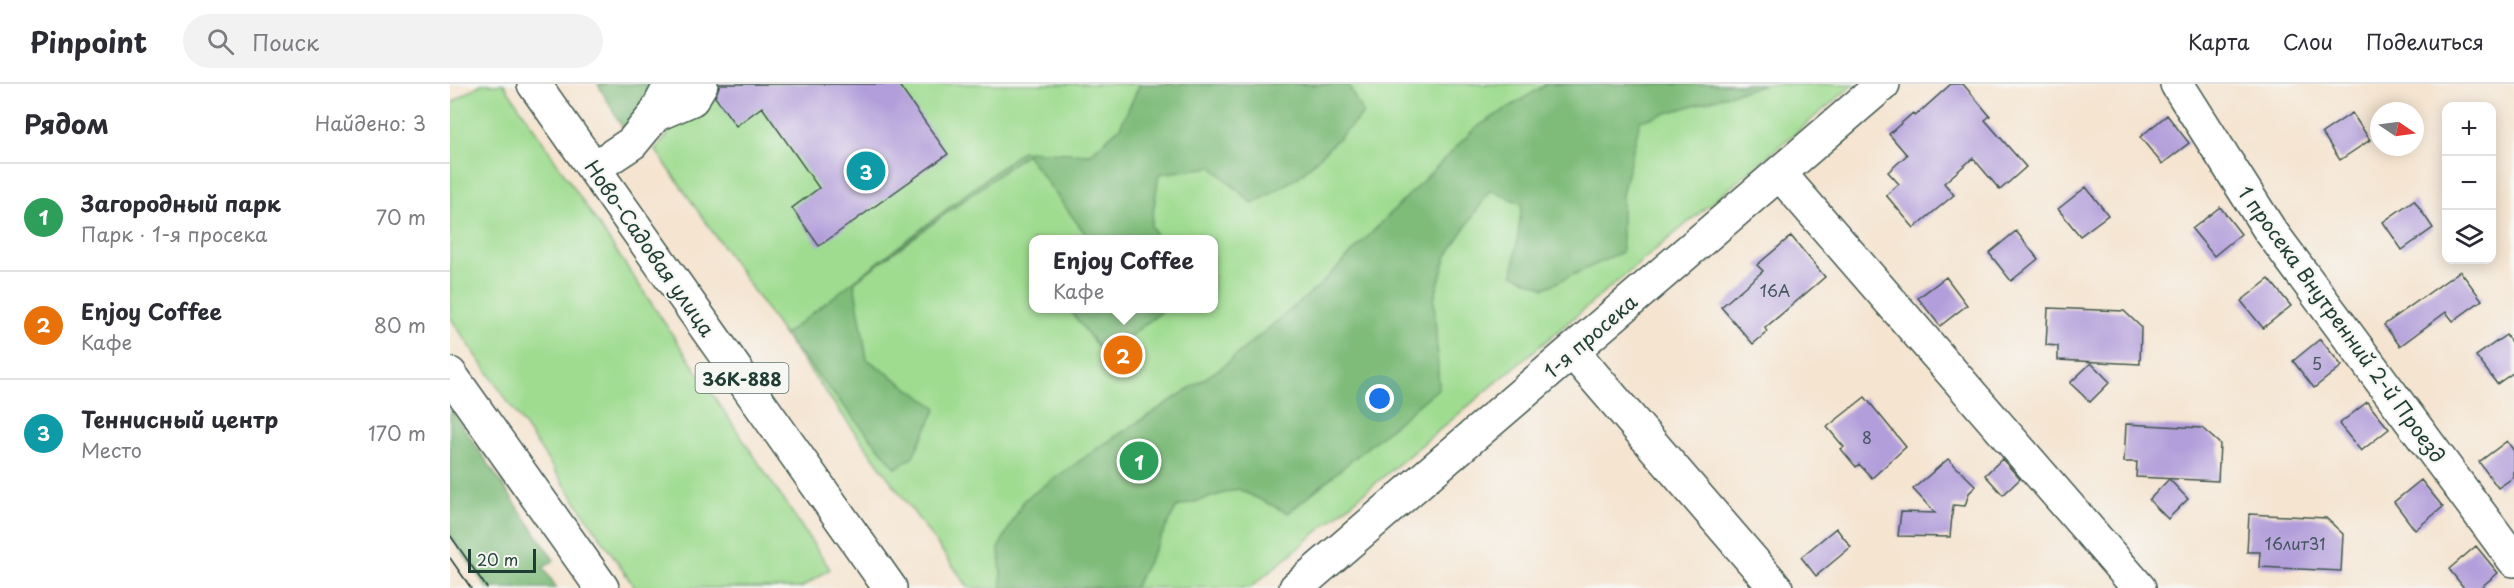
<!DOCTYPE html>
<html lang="ru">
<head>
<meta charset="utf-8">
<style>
  body { margin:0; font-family:"Playpen Sans",sans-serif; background:#f2f2f3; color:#2b2b33 }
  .controls { position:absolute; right:18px; top:18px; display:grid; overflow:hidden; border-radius:12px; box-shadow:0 3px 15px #0003 }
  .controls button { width:54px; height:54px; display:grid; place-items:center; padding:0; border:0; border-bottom:2px solid #e1e1e2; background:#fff; color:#2b2b33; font:30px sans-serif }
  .compass { position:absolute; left:1920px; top:18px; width:54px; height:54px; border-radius:50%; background:#fff; box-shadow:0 3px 15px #0003; rotate:103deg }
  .scale { position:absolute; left:18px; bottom:15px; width:68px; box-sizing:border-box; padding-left:6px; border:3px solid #1f3d34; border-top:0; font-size:16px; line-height:21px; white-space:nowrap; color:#1f3d34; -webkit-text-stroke:4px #f6f6f2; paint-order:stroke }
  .you { position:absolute; left:930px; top:315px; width:21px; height:21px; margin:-15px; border:4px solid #fff; border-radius:50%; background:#1a73e8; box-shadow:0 0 0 9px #1a73e833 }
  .badge { display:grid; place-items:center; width:39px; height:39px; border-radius:50%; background:#b5179e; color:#fff; font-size:20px; font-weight:700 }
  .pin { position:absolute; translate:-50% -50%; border:3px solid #fff; box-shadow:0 2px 6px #0006 }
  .popup { position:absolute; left:579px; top:151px; width:189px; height:78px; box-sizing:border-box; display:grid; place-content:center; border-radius:12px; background:#fff; filter:drop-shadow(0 2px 4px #0005); font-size:20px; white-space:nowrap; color:#7c7c81 }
  .popup b { font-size:22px; color:#2b2b33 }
  .popup::after { content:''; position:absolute; left:50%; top:100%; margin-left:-12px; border:12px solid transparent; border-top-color:#fff }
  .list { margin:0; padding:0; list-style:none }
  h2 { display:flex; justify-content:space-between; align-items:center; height:78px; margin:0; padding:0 24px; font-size:26px }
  h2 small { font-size:20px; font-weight:400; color:#7c7c81 }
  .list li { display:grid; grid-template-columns:39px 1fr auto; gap:18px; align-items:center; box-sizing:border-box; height:108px; padding:0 24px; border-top:2px solid #e1e1e2 }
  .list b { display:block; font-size:22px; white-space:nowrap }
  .list p { margin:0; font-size:20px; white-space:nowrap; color:#7c7c81 }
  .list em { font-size:20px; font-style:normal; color:#7c7c81 }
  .icon { flex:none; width:33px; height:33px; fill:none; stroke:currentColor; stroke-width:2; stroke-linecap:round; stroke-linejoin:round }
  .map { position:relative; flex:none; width:2064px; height:504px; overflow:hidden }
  header { display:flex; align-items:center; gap:36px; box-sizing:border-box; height:84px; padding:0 30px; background:#fff; border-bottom:2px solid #e1e1e2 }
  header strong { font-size:28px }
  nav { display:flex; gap:33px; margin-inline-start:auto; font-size:21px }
  .search { width:420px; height:54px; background:#f2f2f3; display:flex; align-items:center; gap:15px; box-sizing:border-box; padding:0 21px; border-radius:33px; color:#7c7c81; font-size:22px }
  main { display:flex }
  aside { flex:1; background:#fff }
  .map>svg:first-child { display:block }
</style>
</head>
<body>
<header>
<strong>Pinpoint</strong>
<div class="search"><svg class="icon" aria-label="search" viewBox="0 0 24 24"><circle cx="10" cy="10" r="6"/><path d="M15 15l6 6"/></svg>Поиск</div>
<nav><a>Карта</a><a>Слои</a><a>Поделиться</a></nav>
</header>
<main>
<aside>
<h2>Рядом<small>Найдено: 3</small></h2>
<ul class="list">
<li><span class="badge" style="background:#2e9e5b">1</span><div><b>Загородный парк</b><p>Парк · 1-я просека</p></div><em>70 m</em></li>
<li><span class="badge" style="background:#e8710a">2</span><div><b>Enjoy Coffee</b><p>Кафе</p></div><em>80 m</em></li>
<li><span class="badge" style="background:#0f9aa8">3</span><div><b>Теннисный центр</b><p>Место</p></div><em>170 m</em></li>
</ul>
</aside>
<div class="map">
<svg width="2064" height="504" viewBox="0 0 2064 504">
  <rect width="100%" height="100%" fill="#f6f6f2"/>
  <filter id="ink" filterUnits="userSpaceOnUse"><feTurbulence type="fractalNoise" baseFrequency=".0167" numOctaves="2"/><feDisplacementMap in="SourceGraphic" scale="12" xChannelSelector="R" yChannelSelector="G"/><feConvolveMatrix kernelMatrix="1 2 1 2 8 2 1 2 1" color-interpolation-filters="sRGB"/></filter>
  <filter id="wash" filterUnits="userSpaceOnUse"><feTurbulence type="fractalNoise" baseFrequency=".008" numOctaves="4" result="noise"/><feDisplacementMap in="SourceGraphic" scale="24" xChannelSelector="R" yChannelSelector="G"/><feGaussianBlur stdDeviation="1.35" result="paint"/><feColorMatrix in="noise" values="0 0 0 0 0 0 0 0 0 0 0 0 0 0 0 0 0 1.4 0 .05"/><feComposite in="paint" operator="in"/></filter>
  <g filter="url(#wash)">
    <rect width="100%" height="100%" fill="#f5e4d0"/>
    <path fill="#9fdc90" stroke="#5f8c62" stroke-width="1.5" fill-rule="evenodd" d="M31,0h23l326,485 -29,19h-166l-185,-271v-213z
      M240,0h1164l-604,504h-281l-185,-253 -129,-186 12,-13zM583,156h180v68h-180z"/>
    <path fill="#7fbc7a" stroke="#4f7c57" stroke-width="1.5" d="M148,0h55l-2,11 -28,34z
      M690,0h208l15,30 -63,62 -47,28 -41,-37 -53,7 -8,52 7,13h-69l-63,-85 -172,128 13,77 70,49 -25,50 -16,10 -112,-133 238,-184 68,3 30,-27z
      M1097,0h218l-125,37 -18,74v57l-77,36 -32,-14 9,-70 -32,-14 -44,67 -12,42 5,89 -151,125 -50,-24 -61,18 -43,81h-132l-3,-41 25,-47 74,-52 123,-80 99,-83 155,-157z
      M619,225h96l-34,26 -31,15z
      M0,324l104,152 -11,8 14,20h-70l-37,-53z"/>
    <g id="blocks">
      <path fill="#b29eda" d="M270,0h178l50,70 -129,92 -27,-38 27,-20 -57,-81 -26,19 -21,-29z
        M1501,0h12l27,32 -5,4 41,47 -26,23 -27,-32 -29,25 10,12 -40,33 -28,-33 13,-11 -11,-12 19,-17 -18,-21 24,-21 2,3z
        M1902,29l18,27 -30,20 -18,-27z
        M1717,31l22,28 -27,21 -22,-27z
        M1636,103l22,28 -28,21 -22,-27z
        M1964,116l19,28 -31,22 -19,-28z
        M1770,123l21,27 -27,22 -22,-27z
        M1566,147l22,28 -27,22 -22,-28z
        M1341,152l34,41 -60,51 2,4 -14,12 -32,-37 42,-36 -6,-6z
        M2010,187l22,29 -29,21 -7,-9 -46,34 -16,-21z
        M1496,193l21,28 -27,21 -22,-28z
        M1819,195l22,27 -28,22 -22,-27z
        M1598,224l76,3 17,16 -1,37 -82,-4v-14l-12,-1z
        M2056,251l8,11v26l-17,12 -21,-28z
        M1870,255l22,27 -28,22 -21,-27z
        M1641,279l19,19 -20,20 -20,-19z
        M1415,313l41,50 -34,31 -13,-14 -3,3 -15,-18 3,-2 -17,-20z
        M1917,318l22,27 -28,22 -22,-27z
        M1676,340l76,4 18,16 -2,37 -82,-4 1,-15h-13z
        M2057,357l7,10v26l-16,11 -19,-26z
        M1498,375l28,27 -7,7 -4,13 -12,-1 -3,32 -52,-1 3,-24 34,1 -22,-24z
        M1552,375l18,20 -17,16 -18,-20z
        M1719,395l19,20 -20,20 -19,-19z
        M1971,396l22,27 -28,23 -21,-28z
        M1799,430l77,4 17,16 -2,37 -82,-4 1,-15h-13z
        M1386,444l15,19 -35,29 -15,-19z
        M2026,462l22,27 -18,15h-16l-15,-19z"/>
    </g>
  </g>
  <g filter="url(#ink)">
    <use href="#blocks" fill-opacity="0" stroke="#3f564b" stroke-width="1.5"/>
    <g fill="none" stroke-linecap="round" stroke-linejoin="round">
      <defs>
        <path id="minor" d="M1727,0l92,145 245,331
          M205,31l37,-16 9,-15
          M144,84l38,-25 23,-28 16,-31
          M1330,90l359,414
          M1122,267l204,237
          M846,504l587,-504"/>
        <path id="major" d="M84,0l356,504
          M0,290l152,214"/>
      </defs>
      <use href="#minor" stroke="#3f564b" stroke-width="36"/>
      <use href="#major" stroke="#3f564b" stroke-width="36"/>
      <use href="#minor" stroke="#fff" stroke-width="33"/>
      <use href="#major" stroke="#fff" stroke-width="33"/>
      <path stroke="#1f3d34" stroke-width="1.5" d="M0,451l37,53
        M0,474l21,30"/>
    </g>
  </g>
  <g text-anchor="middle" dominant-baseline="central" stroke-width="4.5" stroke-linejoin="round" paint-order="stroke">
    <g font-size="16" fill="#44555e">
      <text x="1325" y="206">16А</text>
      <text x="1867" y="279">5</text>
      <text x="1417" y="353">8</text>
      <text x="1845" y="459">16лит31</text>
    </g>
    <rect fill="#f6f6f2" stroke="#60746d" stroke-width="1.5" x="245.5" y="279" width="93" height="30" rx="4.5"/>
    <g font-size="18" font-weight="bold" fill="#1f3d34">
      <text x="292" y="294">36К-888</text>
    </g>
    <g font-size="20" fill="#1f3d34" stroke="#f6f6f2">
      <text transform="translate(200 164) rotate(55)">Ново-Садовая улица</text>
      <text transform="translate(1892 240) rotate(54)">1 просека Внутренний 2-й Проезд</text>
      <text transform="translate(1140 252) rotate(-41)">1-я просека</text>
    </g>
  </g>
</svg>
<div class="controls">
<button>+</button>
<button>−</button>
<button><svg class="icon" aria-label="layers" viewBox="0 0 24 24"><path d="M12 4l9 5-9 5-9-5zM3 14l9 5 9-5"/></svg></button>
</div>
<svg class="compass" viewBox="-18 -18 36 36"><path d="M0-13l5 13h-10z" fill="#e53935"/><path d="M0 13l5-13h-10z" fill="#7c7c81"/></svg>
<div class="scale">20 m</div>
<div class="you"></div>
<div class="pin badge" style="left:689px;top:377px;background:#2e9e5b">1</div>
<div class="pin badge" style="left:673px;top:271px;background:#e8710a">2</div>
<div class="popup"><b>Enjoy Coffee</b>Кафе</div>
<div class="pin badge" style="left:416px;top:87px;background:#0f9aa8">3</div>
</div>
</main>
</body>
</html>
